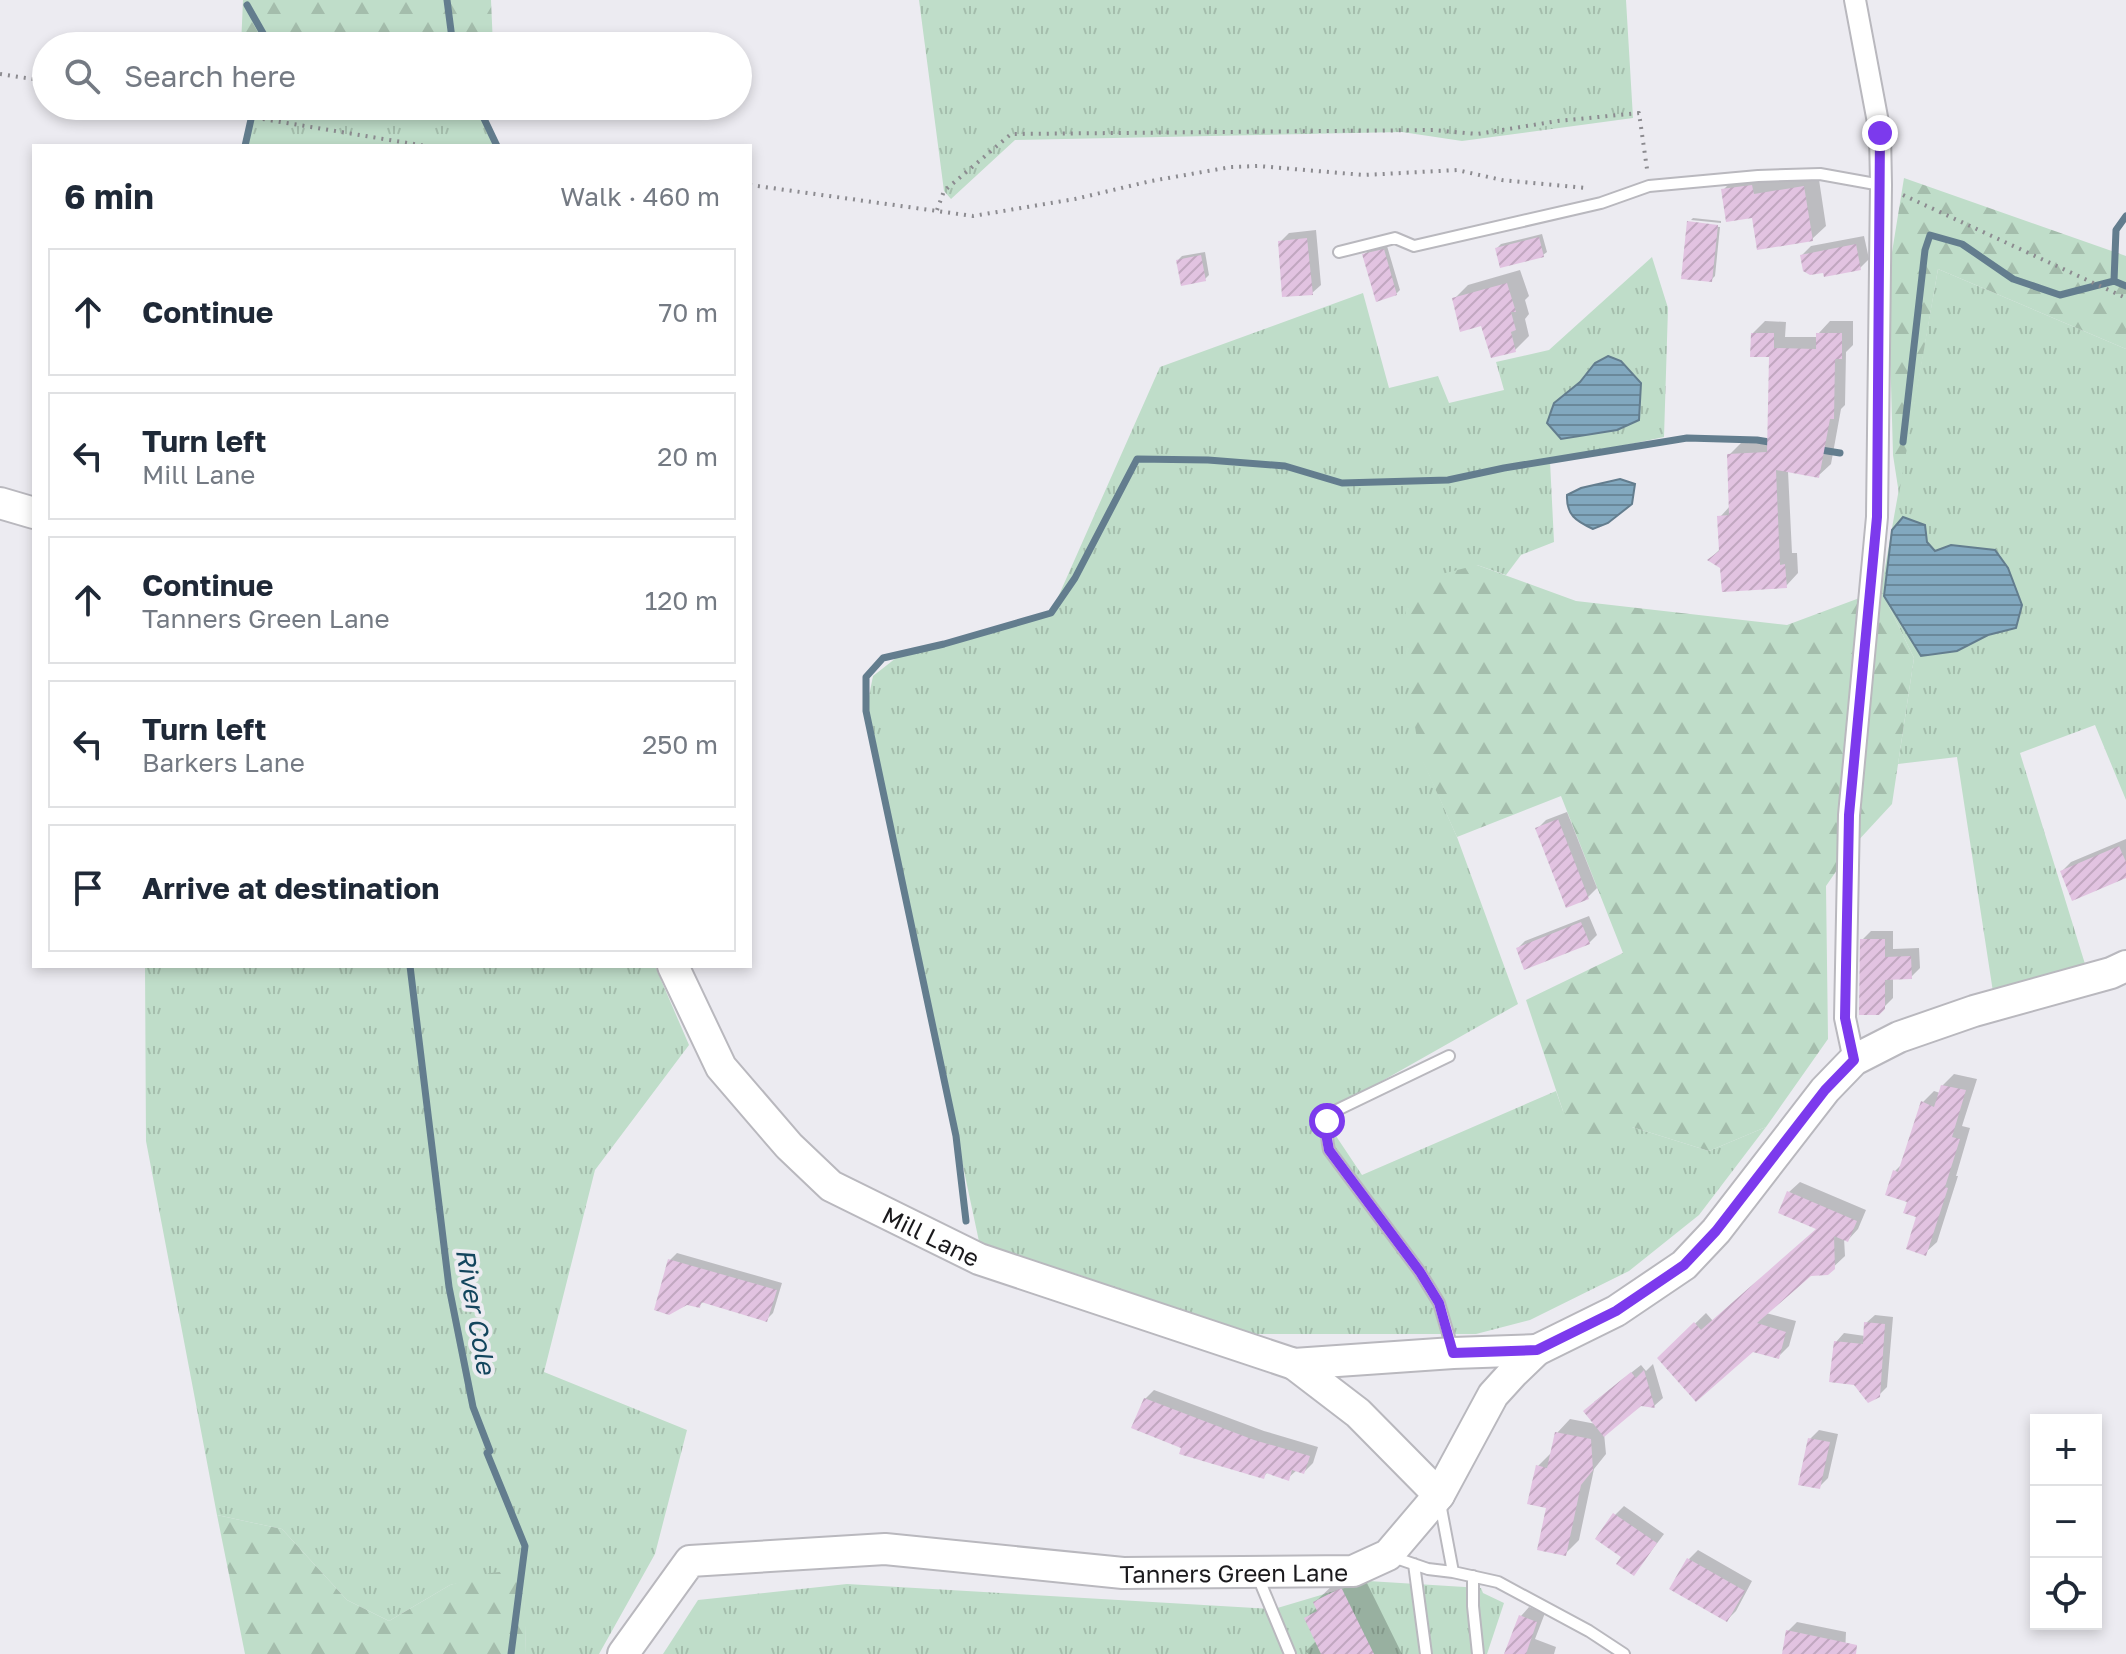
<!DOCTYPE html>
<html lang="en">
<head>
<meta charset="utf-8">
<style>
  body { margin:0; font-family:"Golos Text",sans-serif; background:#f6f6f7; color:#1f2937 }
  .controls { position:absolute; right:24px; bottom:24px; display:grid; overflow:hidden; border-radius:0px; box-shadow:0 4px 12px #0003 }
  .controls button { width:72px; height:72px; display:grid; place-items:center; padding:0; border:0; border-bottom:2px solid #e0e1e3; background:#fff; color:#1f2937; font:40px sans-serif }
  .stop { position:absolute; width:24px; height:24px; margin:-18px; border:6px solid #7c3aed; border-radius:50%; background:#fff }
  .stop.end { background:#7c3aed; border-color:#fff; box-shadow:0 2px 8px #0008 }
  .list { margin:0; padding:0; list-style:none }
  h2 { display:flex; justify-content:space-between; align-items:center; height:104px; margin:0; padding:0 32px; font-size:34px }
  h2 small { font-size:26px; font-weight:400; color:#747a83 }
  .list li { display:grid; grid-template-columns:52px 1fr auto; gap:24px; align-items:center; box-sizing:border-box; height:128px; margin:0 16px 16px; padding:0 16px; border:2px solid #e0e1e3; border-radius:0px }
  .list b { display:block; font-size:30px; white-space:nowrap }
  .list p { margin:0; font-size:26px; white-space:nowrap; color:#747a83 }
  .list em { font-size:26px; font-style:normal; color:#747a83 }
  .icon { flex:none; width:44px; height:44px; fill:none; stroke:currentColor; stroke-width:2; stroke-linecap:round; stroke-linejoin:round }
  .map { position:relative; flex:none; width:2126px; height:1654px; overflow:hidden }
  .search { position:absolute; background:#fff; box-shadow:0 4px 12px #0003; left:32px; top:32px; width:720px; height:88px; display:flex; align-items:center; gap:20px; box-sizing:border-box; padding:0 28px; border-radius:44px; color:#747a83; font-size:30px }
  .panel { position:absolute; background:#fff; box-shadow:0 4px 12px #0003; left:32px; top:144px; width:720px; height:824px; border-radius:0px }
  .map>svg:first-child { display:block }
</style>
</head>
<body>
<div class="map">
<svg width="2126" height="1654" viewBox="0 0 2126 1654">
  <defs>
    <pattern id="grass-tufts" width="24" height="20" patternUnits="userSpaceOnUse" patternTransform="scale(2)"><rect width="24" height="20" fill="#bfddc9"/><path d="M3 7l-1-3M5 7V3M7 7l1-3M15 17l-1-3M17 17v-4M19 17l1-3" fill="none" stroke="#a4bdac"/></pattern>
    <pattern id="forest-firs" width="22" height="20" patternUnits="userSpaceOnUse" patternTransform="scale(2)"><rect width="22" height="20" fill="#bfddc9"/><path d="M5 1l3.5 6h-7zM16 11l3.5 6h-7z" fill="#a4bdac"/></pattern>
    <pattern id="water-rules" width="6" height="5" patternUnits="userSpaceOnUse" patternTransform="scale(2)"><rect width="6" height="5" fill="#82a8bf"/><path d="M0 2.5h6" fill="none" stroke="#6a889a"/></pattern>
    <pattern id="building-hatch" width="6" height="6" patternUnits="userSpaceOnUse" patternTransform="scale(2)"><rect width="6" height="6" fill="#e2c3e1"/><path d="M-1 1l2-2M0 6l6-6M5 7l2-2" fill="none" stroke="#c1a7c0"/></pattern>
  </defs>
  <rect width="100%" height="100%" fill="#ecebf1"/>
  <path fill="url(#grass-tufts)" d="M919,0h707l7,118 -171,23 -60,-9 -387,8 -64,59 -7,-8z
    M254,106h195l34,6 14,34h-252z
    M1652,257l16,51 -4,129 -114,24 4,81 -33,13 -15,20 -29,-10 -55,193 35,79 61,167 -196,111 40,60 194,-84 7,20 69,16 77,24 57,-24 -67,88 -70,56 -99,49 -54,14h-239l-157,-59 -100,-29 -114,-535 7,-35 23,-18 155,-45 109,-246 203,-74 26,95 49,-12 11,27 55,-13 -8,-28 53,-12z
    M1938,269l188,80v451l-31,-75 -75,28 65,211 -92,28 -36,-235 -59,7 16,-106 -33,-68z
    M145,966h510l34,79 -94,125 -51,202 143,58 -32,124 -56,100h-73l-3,-85 -73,16 -61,36 -42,-21 -65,-71 -65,-14 -71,-374z
    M1368,1581l113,7 2,5 21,10 -17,51h-824l35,-54 149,-16 427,25z"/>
  <path fill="url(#forest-firs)" d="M243,0h248l2,46h-252z
    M1904,178l222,78v93l-188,-80 -39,225 -6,-39 -5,-178z
    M1477,565l99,36 211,24 94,-35 33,68 -22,146 -37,40 -29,42 2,153 -62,88 -57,24 -77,-24 -33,24 -36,-40 -37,-111 97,-47 -62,-157 -104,41 -38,-84 -14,-94 1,-76z
    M217,1515l65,14 65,71 42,21 61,-36 40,-12 34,-4 2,85h-281z"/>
  <path fill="url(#water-rules)" stroke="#637d8e" stroke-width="2" d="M1608,356l13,5 20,22 -2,37 -22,10 -56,9 -14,-16 7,-20 26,-21 15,-19z
    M1620,479l15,5 -3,20 -24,19 -15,6c-17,-8 -27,-14 -26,-34l14,-7z
    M1903,517l22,8 2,17 8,9 16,-6 44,5 13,18 14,37 -6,23 -28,7 -31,16 -36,5 -37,-60 8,-66z"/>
  <path fill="#0003" d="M1766,172l1,9 51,-8 8,53 -14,13 -58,-23 -31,-26 14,-14z
    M1693,218l28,3v2l-30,-3z
    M1689,224l31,3 -5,49 -4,4z
    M1316,230l5,55 -9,8 -32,-51 9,-9z
    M1542,234l5,18 -4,3 -46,-7 4,-4z
    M1864,236l5,23 -9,9 -35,2 -23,-15 9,-9z
    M1387,246l13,44 -4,4 -32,-39 4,-4z
    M1205,252l4,23 -4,4 -27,-19 4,-4z
    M1520,270l9,26 -4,4 4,14 -4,5 4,17 -14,14 -61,-51 14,-14z
    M1765,321l21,1 -1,15h33v-3l12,-13h23v24l-7,7 -1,53 -4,4 -10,55 -13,12 -30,-5 4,82h5l1,20 -12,13 -64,-19 -12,-8 11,-11 -1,-31 11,-12 -2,-50 12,-12 28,-2 2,-86 -18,-22z
    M1567,812l30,76 -9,9 -51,-68 9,-9z
    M2126,839v36l-64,-4 9,-9z
    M1589,916l8,19 -8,8 -71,5 7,-7z
    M1871,931h22v18l26,-1 1,20 -9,9 -18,1v20l-15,15 -16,-73z
    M1954,1074l23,5 -15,47 8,2 -14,48h2l-21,66 -12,11 -6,-37 -25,-44 9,-9 20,-61 11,-11 6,2 2,-7z
    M1800,1182l66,28 -8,19 -10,11 -4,-2 1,18 -18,17 -17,1 -44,39 30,8 -7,25 -11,11 -26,-7 -92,8 46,-45 7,8 106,-93 -30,-36z
    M677,1253l105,30 -9,30 -7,7 -62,-19 -5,5 -29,-46z
    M1875,1315l18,2 -6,70 -8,8 -24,-12 -19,-41 8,-9 21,3 1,-13z
    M1653,1364l10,34 -9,8 -13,-2 -37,29 2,21 -12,15 -15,71 -14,14 -17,-47 -10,-41 15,-15 4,-18 13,-14 26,5 -2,-22 47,-37 5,6z
    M1154,1390l110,41 54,16 -5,16 -9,9 -7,-2 -9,8 -20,-6 -5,5 -79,-30 -39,-48z
    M1819,1430l19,4 -10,44 -9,9 -9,-48z
    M1624,1506l40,28 -30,40 -10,-18 -9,-41z
    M1698,1550l54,31 -16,30 -9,9 -55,-31 17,-30z
    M1361,1571l41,83h-94l-2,-3 11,-11 -11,-22 11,-11 -2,-5 19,-18z
    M1529,1607l16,6 -10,26 21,8 -2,7h-48l15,-38z
    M1797,1622l49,10 -1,22h-61l4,-23z"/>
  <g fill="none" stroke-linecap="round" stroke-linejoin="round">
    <path stroke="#637d8e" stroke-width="7" d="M447,0l6,46
      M247,5l21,37 -1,4
      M478,106l19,40
      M245,146l9,-40
      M2114,281l12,5
      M1903,442l22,-192 5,-15 32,9 51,35 47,16 54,-14 2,-51 10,-14
      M1815,449l25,4
      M410,966l39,321 24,120 17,44 -3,2 38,93 -14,108
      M966,1221l-10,-85 -90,-425v-34l17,-19 61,-14 107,-31 24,-35 62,-119 71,1 77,6 57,17 106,-3 56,-12 183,-30 70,2 18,3"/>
  </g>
  <path fill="url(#building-hatch)" d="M1752,185l2,9 50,-8 9,55 -56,9 -5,-32 -26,4 -5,-33z
    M1687,221l31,4 -6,57 -31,-3z
    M1539,237l5,20 -44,11 -5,-20z
    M1307,238l6,57 -31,2 -4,-56z
    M1856,244l5,26 -37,7 -1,-4 -13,2 -7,-4 -3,-16z
    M1384,249l13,46 -21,7 -14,-48z
    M1201,255l5,26 -25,5 -5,-26z
    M1507,283l9,29h-5l5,18 -5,2 5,20 -25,6 -10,-32 -21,6 -8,-34z
    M1751,333h23v15l42,1v-16h26v26h-7l-1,60h-4l-11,59 -43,-8 4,95 5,-1 2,24 -65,4 -2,-24 -13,-8 12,-9 -2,-35 12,-1 -2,-61 40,-2 2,-95h-19z
    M1558,819l31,80 -23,9 -31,-80z
    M2119,846l7,16v16l-54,23 -12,-30z
    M1581,922l9,22 -66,26 -8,-22z
    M1860,939h25v18l26,-1 1,23 -27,1v29l-6,6h-20z
    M1941,1085l25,5 -14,47 8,2 -15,48 3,1 -22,68 -20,-7 10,-32 -13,-4 4,-11 -22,-7 8,-25 5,2 23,-71 13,6z
    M1787,1191l70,30 -9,21 -14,-6 1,33 -7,6 -17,1 -54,47 29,9 -7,27 -26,-7 -57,50 -39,-44 37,-36 7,8 115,-101 -38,-16z
    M668,1259l109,31 -10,32 -66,-20 -1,6 -13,-3 -18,10 -15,-5z
    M1864,1322l21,2 -5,73 -12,6 -14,-18 -25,-3 5,-41 29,3z
    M1644,1370l11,38 -14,-2 -37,31 -21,-26 48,-39 5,6z
    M1144,1398l110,42 56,16 -6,18 -12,-4 -3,11 -23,-8 -2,6 -85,-25 2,-6 -50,-20z
    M1555,1432l36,7 2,31 -12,15 -15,71 -29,-6 9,-42 -19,-4 9,-39 11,3z
    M1808,1438l22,4 -10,47 -22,-4z
    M1613,1513l44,30 -23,33 -18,-12 5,-7 -26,-18z
    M1687,1558l58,33 -18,31 -58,-33z
    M1339,1589h3l32,65h-53l-17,-36 13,-7 -4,-9z
    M1519,1615l18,7 -11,32h-22z
    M1786,1630l71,15 -1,9h-74z"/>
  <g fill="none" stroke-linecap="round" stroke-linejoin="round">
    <defs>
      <path id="lane" d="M1339,252l56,-14 19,8 187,-43 48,-17 109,-10 62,-2 61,11
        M1449,1056l-114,55c-11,14 -9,22 -6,39l91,122 19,31 14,48
        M1440,1503l13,69
        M1393,1557l35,12 25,3 45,10 91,49 35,23
        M1414,1564l12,90
        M1473,1576v30l5,48
        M1258,1577l32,77"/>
      <path id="street" d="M1854,1060l-9,-42 4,-203 28,-298 4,-332 -1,-52 -25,-133"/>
      <g id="secondary">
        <path d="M0,503l34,10"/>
        <path id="s1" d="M673,966l48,101 68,79 42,40 148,73 315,105 159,-11 84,-3"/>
        <path d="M1294,1364l64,49 81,82"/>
        <path id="s2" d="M623,1654l67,-93 195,-12 238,24 230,-2 35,-16 51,-60 54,-100 20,-22 24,-23 79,-39 68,-46 32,-34 109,-141 29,-30 45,-23 75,-26 137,-38 15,-7"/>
      </g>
    </defs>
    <use href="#lane" stroke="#b9b8be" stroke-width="14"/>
    <use href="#street" stroke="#b9b8be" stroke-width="24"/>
    <use href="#secondary" stroke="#b9b8be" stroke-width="34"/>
    <path stroke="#8c8b90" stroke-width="4" stroke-dasharray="2 6" stroke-linecap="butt" d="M0,74l46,7
      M184,106l242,40
      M750,185l223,31 102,-17 76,-18 80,-14 27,-1 106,9 93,-5 45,10 84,8
      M1903,195l223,103
      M937,210l7,-19 67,-57 422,-4 44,4 81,-13 81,-8 8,56"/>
    <use href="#lane" stroke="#fff" stroke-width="10"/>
    <use href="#street" stroke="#fff" stroke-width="20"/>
    <use href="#secondary" stroke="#fff" stroke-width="30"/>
  </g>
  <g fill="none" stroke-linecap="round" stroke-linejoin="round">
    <path stroke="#7c3aed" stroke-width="10" d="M1327,1121l-2,7 4,22 91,122 19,31 14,50 84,-3 79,-39 68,-46 32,-34 109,-141 29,-30 -9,-42 4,-203 28,-298 3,-384"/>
  </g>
  <g text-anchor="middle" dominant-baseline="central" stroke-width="8" stroke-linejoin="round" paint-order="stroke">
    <g font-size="24" fill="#1a191c" stroke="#ecebf1">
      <text stroke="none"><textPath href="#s1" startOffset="386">Mill Lane</textPath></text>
      <text stroke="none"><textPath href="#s2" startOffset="660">Tanners Green Lane</textPath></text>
    </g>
    <g font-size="26" font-style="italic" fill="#13455d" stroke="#ecebf1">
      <text transform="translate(476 1311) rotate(80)">River Cole</text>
    </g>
  </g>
</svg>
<div class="controls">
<button>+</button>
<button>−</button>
<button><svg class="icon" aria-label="locate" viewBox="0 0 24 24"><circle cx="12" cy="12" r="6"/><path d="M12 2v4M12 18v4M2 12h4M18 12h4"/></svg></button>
</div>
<div class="stop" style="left:1327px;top:1121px"></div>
<div class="stop end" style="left:1880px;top:133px"></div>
<div class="search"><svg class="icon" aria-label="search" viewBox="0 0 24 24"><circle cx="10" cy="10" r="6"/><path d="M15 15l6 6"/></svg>Search here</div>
<section class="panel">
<h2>6 min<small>Walk · 460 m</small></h2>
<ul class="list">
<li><svg class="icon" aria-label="ahead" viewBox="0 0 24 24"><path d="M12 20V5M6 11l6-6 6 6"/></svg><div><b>Continue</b></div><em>70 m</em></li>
<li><svg class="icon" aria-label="left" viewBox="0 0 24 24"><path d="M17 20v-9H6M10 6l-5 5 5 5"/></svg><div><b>Turn left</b><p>Mill Lane</p></div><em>20 m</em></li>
<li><svg class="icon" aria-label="ahead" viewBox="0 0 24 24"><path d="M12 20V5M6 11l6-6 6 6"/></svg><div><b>Continue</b><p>Tanners Green Lane</p></div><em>120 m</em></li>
<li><svg class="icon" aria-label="left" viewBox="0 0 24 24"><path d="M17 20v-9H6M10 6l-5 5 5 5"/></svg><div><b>Turn left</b><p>Barkers Lane</p></div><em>250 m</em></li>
<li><svg class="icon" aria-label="arrive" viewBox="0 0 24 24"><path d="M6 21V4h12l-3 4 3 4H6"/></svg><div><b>Arrive at destination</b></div></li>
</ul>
</section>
</div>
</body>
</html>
